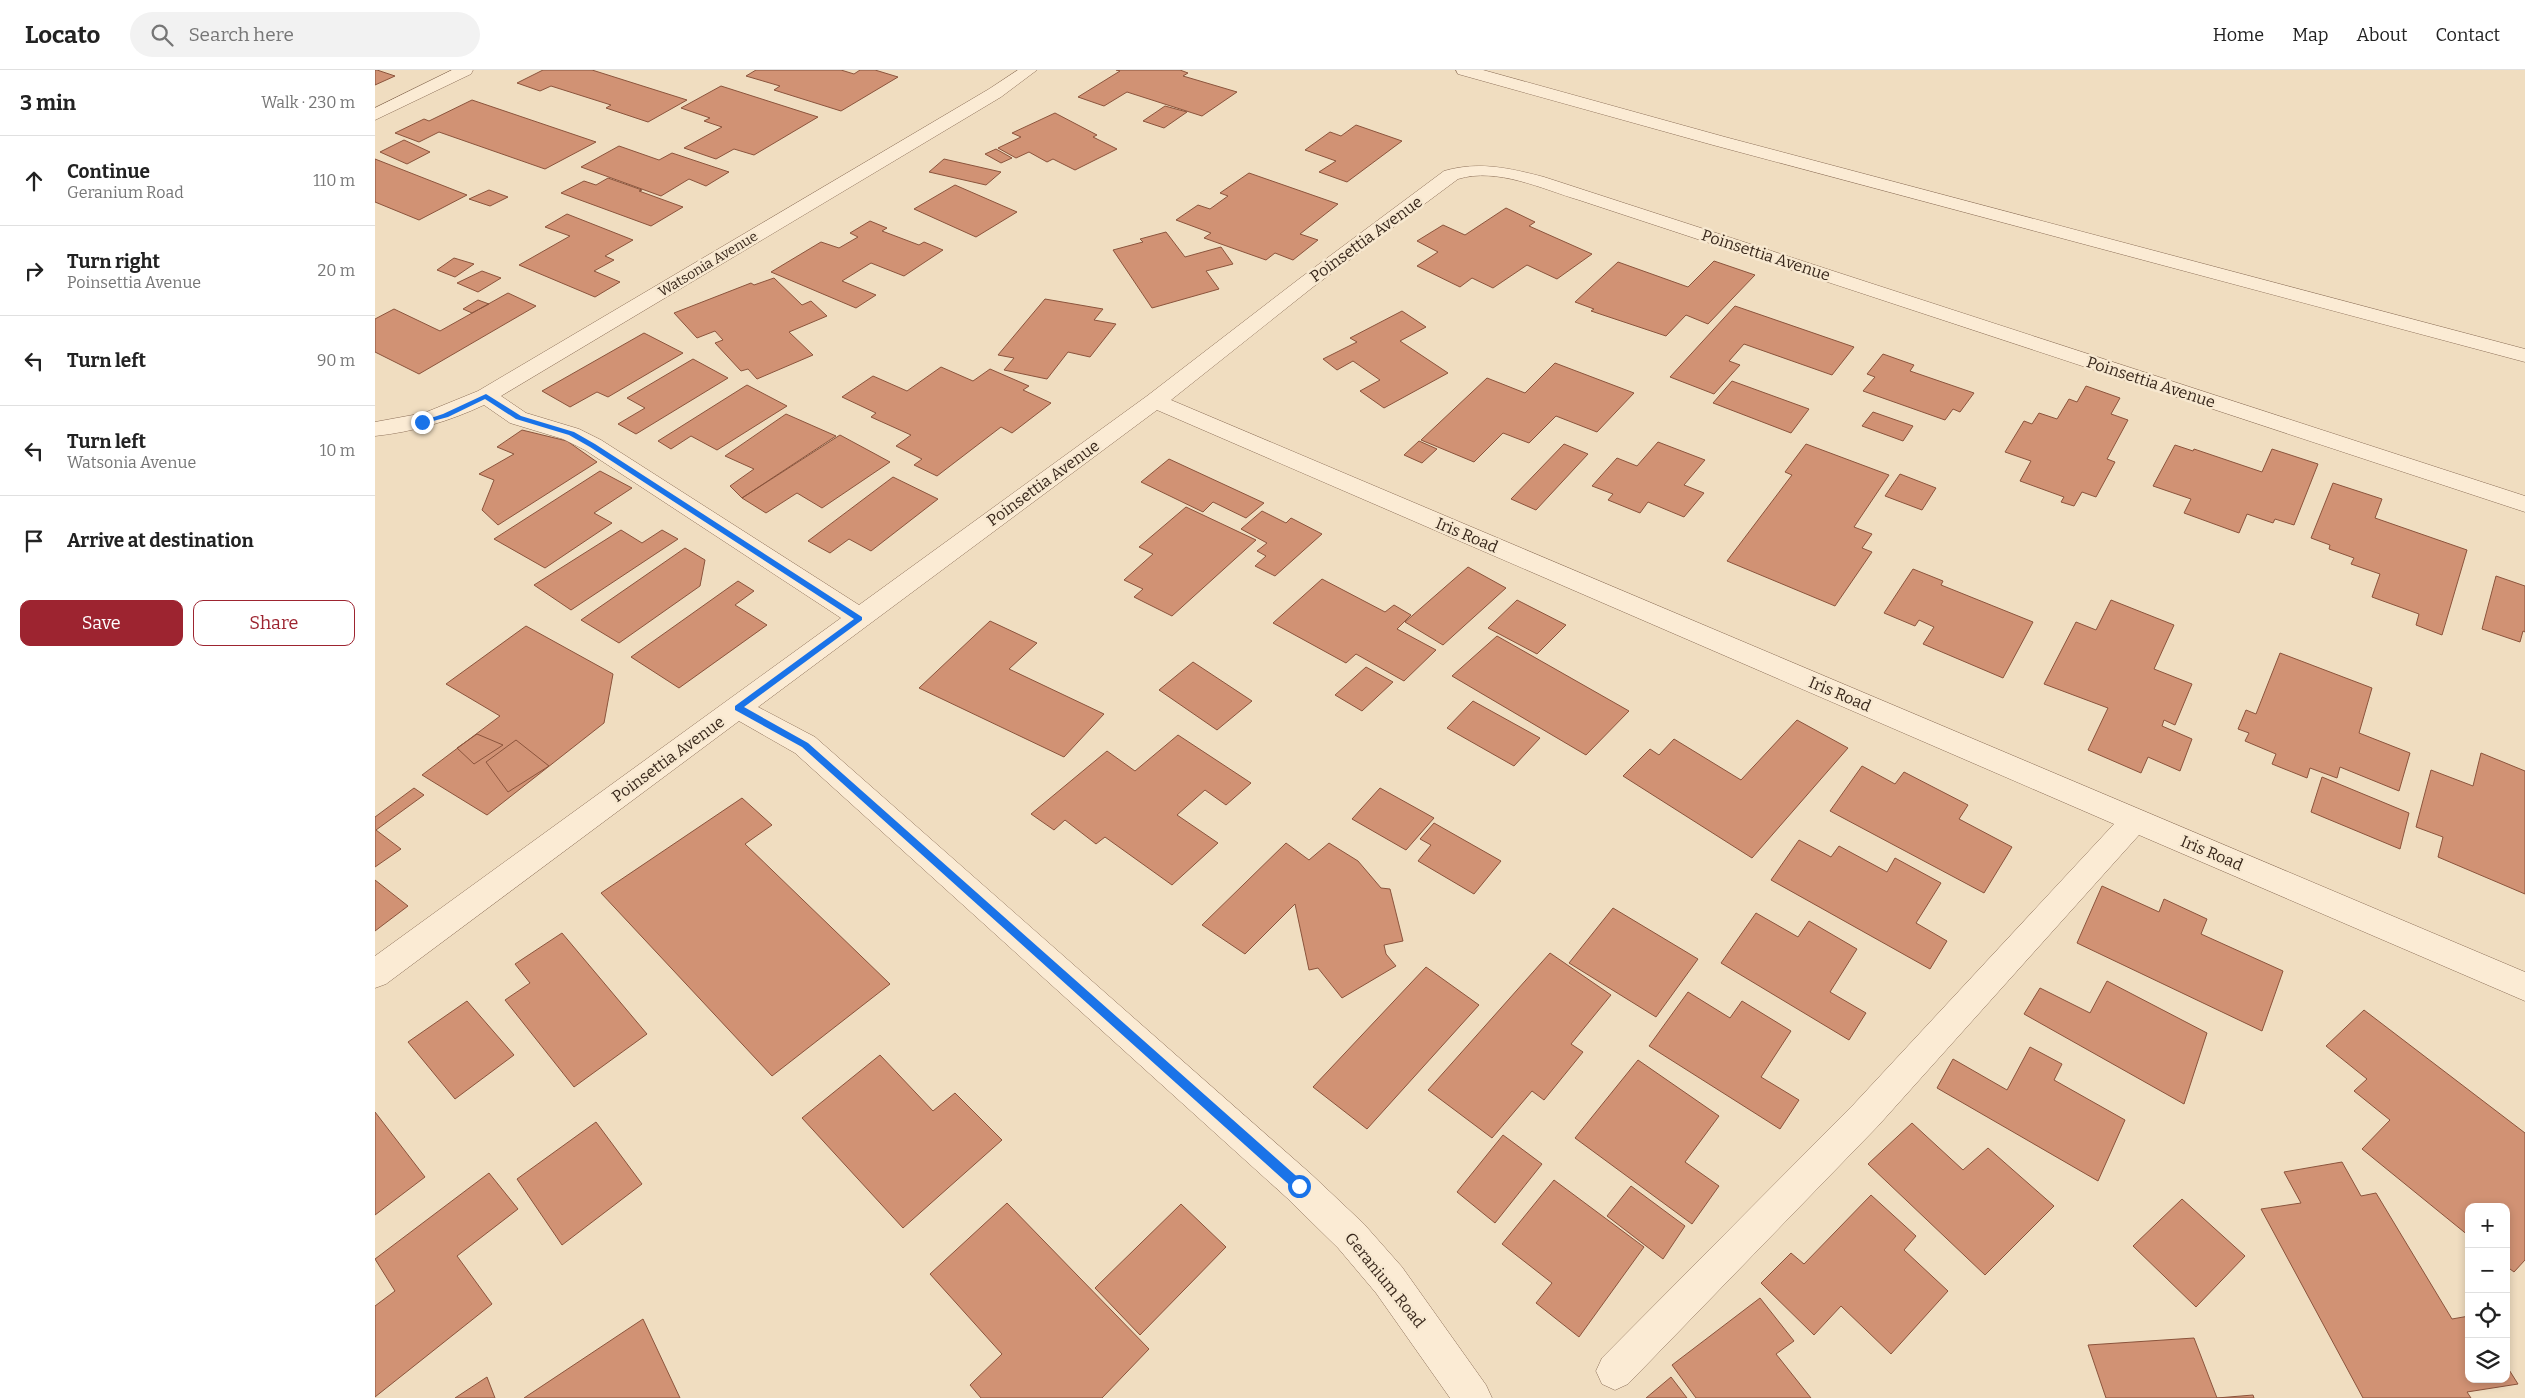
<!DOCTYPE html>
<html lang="en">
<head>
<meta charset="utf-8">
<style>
  body { margin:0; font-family:Bitter,serif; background:#f2f2f2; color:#222 }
  .controls { position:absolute; right:15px; bottom:15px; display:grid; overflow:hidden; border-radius:10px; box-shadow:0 2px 8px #0003 }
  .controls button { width:45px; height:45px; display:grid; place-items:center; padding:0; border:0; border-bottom:1px solid #e0e0e0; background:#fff; color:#222; font:25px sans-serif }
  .stop { position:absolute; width:15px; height:15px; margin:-11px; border:4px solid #1a73e8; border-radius:50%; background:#fff }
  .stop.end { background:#1a73e8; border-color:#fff; box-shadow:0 1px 5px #0008 }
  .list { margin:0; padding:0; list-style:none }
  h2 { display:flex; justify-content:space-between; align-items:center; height:65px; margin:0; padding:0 20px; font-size:21px }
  h2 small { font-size:16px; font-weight:400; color:#767676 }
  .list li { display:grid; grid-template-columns:32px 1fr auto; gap:15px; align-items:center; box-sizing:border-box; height:90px; padding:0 20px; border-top:1px solid #e0e0e0 }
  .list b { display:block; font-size:19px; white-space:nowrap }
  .list p { margin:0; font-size:16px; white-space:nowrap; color:#767676 }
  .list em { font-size:16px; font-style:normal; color:#767676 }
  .actions { display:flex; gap:10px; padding:15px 20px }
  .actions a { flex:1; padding:11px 0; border:1px solid #9d2430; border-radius:10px; text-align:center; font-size:18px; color:#9d2430 }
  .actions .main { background:#9d2430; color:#fff }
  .icon { flex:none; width:28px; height:28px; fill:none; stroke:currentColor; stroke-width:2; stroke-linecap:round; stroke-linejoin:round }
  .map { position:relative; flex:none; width:2150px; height:1328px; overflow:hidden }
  header { display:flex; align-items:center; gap:30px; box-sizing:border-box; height:70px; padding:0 25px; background:#fff; border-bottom:1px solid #e0e0e0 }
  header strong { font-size:24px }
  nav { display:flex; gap:28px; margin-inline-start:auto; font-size:18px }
  .search { width:350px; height:45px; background:#f2f2f2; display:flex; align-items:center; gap:12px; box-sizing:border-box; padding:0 18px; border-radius:28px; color:#767676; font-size:19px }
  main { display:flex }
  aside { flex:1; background:#fff }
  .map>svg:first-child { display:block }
</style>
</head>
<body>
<header>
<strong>Locato</strong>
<div class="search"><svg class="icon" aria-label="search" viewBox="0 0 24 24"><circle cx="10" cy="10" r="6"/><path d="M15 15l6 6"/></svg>Search here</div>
<nav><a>Home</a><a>Map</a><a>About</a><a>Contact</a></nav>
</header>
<main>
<aside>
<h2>3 min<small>Walk · 230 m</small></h2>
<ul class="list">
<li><svg class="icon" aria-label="ahead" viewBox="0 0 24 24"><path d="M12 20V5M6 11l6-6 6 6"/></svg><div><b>Continue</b><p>Geranium Road</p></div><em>110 m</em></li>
<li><svg class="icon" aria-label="right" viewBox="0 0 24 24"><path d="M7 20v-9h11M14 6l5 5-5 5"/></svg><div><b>Turn right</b><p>Poinsettia Avenue</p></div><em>20 m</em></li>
<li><svg class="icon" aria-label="left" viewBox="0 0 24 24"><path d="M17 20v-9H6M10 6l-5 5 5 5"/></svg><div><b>Turn left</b></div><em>90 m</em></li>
<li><svg class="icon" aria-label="left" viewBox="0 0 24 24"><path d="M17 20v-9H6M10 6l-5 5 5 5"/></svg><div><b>Turn left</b><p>Watsonia Avenue</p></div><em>10 m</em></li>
<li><svg class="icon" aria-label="arrive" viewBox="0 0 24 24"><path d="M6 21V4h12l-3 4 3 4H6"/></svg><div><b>Arrive at destination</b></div></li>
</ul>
<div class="actions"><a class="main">Save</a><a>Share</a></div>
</aside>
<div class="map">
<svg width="2150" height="1328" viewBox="0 0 2150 1328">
  <rect width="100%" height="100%" fill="#f0ddc0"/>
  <path fill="#d19274" stroke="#8b543c" d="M0,0h2l18,6 -20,9z
    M168,0h49l95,30 -39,22 -42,-14 5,-3 -60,-19 -11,5 -23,-8z
    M381,0h85l13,4 6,-4h15l23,7 -57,34 -67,-21 6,-4 -34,-10z
    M741,0h64l8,3 -5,3 54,16 -35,24 -75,-24 -23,14 -26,-9 42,-26z
    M346,16l97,31 -64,38 -20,-6 -18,10 -32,-11 38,-21 -18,-6 6,-3 -29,-10z
    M97,30l124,42 -51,27 -106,-37 -20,10 -24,-9 29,-14 5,2z
    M790,36l22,6 -23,16 -21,-7z
    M680,43l42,22 -4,2 24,12 -42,21 -22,-11 -6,3 -18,-10 -13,6 -18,-10 23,-11 -9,-4z
    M981,55l46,16 -55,41 -28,-10 17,-11 -31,-11 25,-18 11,4z
    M29,70l26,12 -23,12 -27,-12z
    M244,76l40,14 13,-7 57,19 -23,14 -17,-7 -28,17 -80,-29z
    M621,79l16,9 -11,5 -16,-9z
    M0,89l92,36 -48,25 -44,-18z
    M569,89l57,13 -15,13 -57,-13z
    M874,103l89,31 -38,30 18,6 -25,20 -18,-7 -9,7 -62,-22 7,-5 -35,-13 22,-15 12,4 18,-13 -8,-3z
    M233,108l34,12 -3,1 44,16 -32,19 -90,-33 23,-12 12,4z
    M580,115l62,27 -41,25 -62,-28z
    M114,120l19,7 -18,9 -21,-7z
    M1131,138l29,14 -6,4 63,28 -35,25 -30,-14 -34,23 -21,-10 -12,9 -43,-21 21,-14 -21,-11 26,-16 22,10z
    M192,144l66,26 -28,16 9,4 -20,11 26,11 -25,15 -76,-32 51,-29 -25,-9z
    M495,151l17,7 -5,3 37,14 5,-3 19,8 -39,26 -33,-13 -29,18 34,14 -20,13 -85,-36 50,-30 18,6 19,-11 -8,-4z
    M791,162l19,25 36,-10 12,17 -27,7 13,18 -67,19 -39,-58 30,-8 -3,-3z
    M79,188l20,6 -19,13 -18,-7z
    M1339,191l41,14 -47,49 -22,-9 -20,21 -75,-25 3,-2 -19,-7 43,-40 70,25z
    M107,201l19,7 -23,14 -21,-9z
    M399,208l28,27 9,-4 16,15 -38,16 24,23 -56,24 -9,-10 -7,2 -26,-28 8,-3 -8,-9 -18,7 -23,-25 77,-30 3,2z
    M133,223l28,13 -117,68 -44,-22v-33l19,-10 46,22z
    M670,229l58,10 -9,11 22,4 -26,33 -22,-5 -21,27 -43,-9 10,-12 -16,-3z
    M103,230l11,4 -17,9 -9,-4z
    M1360,236l119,41 -22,28 -88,-31 -15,17 11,4 -26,29 -44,-17z
    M1027,241l24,16 -26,14 48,32 -64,35 -24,-17 20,-11 -27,-19 -16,9 -14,-11 34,-17 -7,-4z
    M269,263l39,20 -75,44 -11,-5 -27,15 -28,-16z
    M1508,284l31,11 -4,6 64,22 -14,19 -7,-3 -8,11 -82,-29 12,-14 -8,-3z
    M318,289l35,19 -92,56 -18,-10 27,-16 -18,-10z
    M1180,293l79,30 -37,39 -41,-16 -27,27 -26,-10 -29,29 -53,-22 66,-62 38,15z
    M566,297l32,14 17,-12 39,17 -6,4 28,13 -39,30 -11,-6 -64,49 -23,-11 8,-6 -26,-13 15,-11 -40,-18 5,-4 -34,-16 31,-21 34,15z
    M1357,311l77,28 -18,24 -78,-30z
    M372,315l40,21 -70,44 -26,-14 -20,13 -13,-8z
    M1711,316l34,12 -9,16 17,6 -21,39 8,3 -19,35 -14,-5 -8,14 -13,-4 3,-5 -44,-16 11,-20 -26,-9 19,-31 8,3 7,-11 18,6 12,-20 8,3z
    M1498,342l40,14 -10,15 -41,-15z
    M411,344l50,22 -94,62 -12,-12 24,-17 -29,-13z
    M147,360l45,11 30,21 -99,63 -16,-15 12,-30 -15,-6 35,-20 -17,-7z
    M465,365l50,27 -68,46 -25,-15 -31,20 -24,-15z
    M1044,371l18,8 -15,14 -18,-8z
    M1283,372l47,18 -21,25 20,8 -20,24 -36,-15 -8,11 -32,-13 5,-6 -21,-8 25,-28 20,8z
    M1189,374l24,10 -52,56 -25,-11z
    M1431,374l83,31 -35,52 18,7 -10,14 10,4 -37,54 -108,-45 65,-86 -7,-3z
    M1800,375l18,6 1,-2 68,23 10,-23 46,15 -24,61 -19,-6 -2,4 -26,-9 -8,19 -55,-20 7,-14 -38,-13z
    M794,389l95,44 -18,15 -33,-16 -10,10 -62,-30z
    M225,401l32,17 -38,25 18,10 -67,45 -51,-29z
    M1525,404l36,14 -14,22 -37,-14z
    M518,407l45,22 -67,52 -22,-12 -19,14 -22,-12z
    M1958,413l49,16 -7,19 92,32 -25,85 -26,-10 3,-11 -47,-17 8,-23 -29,-10 3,-6 -25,-9 1,-4 -19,-7z
    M811,437l70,33 -84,76 -38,-19 9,-8 -19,-9 29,-26 -14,-7z
    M887,441l24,12 5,-5 31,16 -47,42 -20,-10 11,-10 -9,-5 10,-8 -26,-14z
    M246,460l21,13 20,-13 16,9 -107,71 -37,-25z
    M310,478l20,12 -5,26 -81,57 -38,-23z
    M1093,497l38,21 -63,57 -38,-23z
    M1538,499l30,12 -2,4 92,37 -30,56 -80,-34 11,-17 -15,-7 -4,6 -31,-13z
    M2121,506l29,10v46l-2,-1 -3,11 -38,-13z
    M947,509l63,33 9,-7 17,10 -14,14 39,21 -32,31 -48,-27 -10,9 -73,-40z
    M363,511l16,10 -19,14 32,20 -88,63 -48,-31z
    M1142,530l49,25 -29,29 -49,-26z
    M1736,530l63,25 -20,44 38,15 -17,41 -11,-5 -2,6 30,13 -12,32 -32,-14 -7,16 -53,-23 20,-42 -64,-24 32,-62 20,8z
    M615,551l47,22 -28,26 95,45 -40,43 -145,-69z
    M151,556l87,48 -9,49 -117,92 -65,-40 78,-59 -54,-32z
    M1122,566l132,75 -43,44 -134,-79z
    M1905,583l92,35 -13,45 51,20 -11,38 -59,-24 -3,11 -27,-10 -3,10 -35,-14 4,-10 -31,-13 4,-8 -11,-4 8,-19 10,4z
    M818,592l59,39 -35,29 -58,-40z
    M991,597l27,15 -31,29 -27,-16z
    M1098,631l67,37 -26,28 -67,-38z
    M1422,650l51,28 -96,110 -129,-82 27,-27 9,6 15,-16 67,41z
    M102,664l26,11 -29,19 -17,-16z
    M803,665l73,48 -25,22 -21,-15 -28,25 41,28 -46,42 -67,-48 -9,7 -31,-24 -11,10 -23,-16 76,-63 28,20z
    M141,670l33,26 -41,26 -22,-30z
    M2106,683l44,18v123l-87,-37 5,-20 -27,-10 15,-57 42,16z
    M1487,696l33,18 9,-12 64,33 -9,14 53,28 -28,46 -154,-82z
    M1947,707l87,36 -9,36 -89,-37z
    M39,718l10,7 -48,35 25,19 -26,18v-50z
    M1005,718l54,30 -28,32 -54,-31z
    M367,728l30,27 -27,19 145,140 -118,92 -171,-183z
    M1059,753l67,38 -27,33 -56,-33 13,-16 -11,-6z
    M1424,770l32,17 8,-11 48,26 8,-14 46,25 -25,40 31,18 -17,28 -159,-89z
    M911,773l23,17 20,-17 29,18 23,27 9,1 13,52 -19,4 2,9 10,12 -54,32 -24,-30 -9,2 -14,-66 -50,50 -43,-29z
    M0,810l33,26 -33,25z
    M1727,816l57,26 5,-13 43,20 -6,15 82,37 -21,60 -185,-88z
    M1238,838l85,51 -42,58 -87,-54z
    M1381,843l42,24 11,-16 48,28 -27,43 36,21 -17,27 -128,-77z
    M187,863l85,101 -73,53 -69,-87 25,-17 -15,-19z
    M1175,883l61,42 -40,49 12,8 -39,48 -12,-9 -40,47 -64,-48z
    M1051,897l53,38 -112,124 -54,-42z
    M1732,911l100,52 -23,71 -160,-90 16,-26 50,25z
    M1313,922l42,26 12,-17 49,30 -30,46 38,23 -19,29 -131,-83z
    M92,931l47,54 -59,44 -47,-57z
    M1989,940l161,123v127l-11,12 -8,-6v-59h-37v29l-107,-87 28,-29 -36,-29 13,-12 -41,-33z
    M1655,977l32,17 -8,16 71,40 -27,61 -161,-93 16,-29 54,31z
    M505,985l53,56 22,-18 47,47 -99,88 -101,-110z
    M1263,990l81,56 -34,46 34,24 -27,38 -117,-86z
    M0,1042l50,65 -50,38z
    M221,1052l46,62 -80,61 -45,-66z
    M1537,1053l51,47 25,-22 66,58 -69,69 -117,-111z
    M1128,1065l39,29 -47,59 -38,-31z
    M1967,1092l19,34 15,-3 76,126 17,-3v63h37v-14l12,19 -51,8 4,6h-108l-102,-189 40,-6 -17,-31z
    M114,1103l29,36 -61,47 35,48 -117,93v-91l20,-15 -20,-32z
    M1179,1110l90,67 -65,90 -43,-34 16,-20 -50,-39z
    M1256,1116l54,40 -22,33 -56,-43z
    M1496,1125l45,41 -12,14 44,41 -57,63 -50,-48 -27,29 -53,-52 30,-30 13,11z
    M1807,1129l63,57 -49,51 -63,-61z
    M632,1133l142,146 -47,49h-121l-11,-13 32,-31 -72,-80z
    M806,1134l45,43 -86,88 -45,-47z
    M1385,1228l34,43 -18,13 35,44h-115l-24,-33z
    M268,1249l37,79h-156z
    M1819,1268l23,60 36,-3 1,3h-148l-18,-53z
    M112,1307l8,21h-40z
    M1296,1307l16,21h-41z"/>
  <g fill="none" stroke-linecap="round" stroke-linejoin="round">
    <defs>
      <path id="street" d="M77,0h21l-2,4 -96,46v-12z
        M643,0h19l-36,27 -500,299 25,17 53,16 22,11 258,165 288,-209 152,-117 145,-108c35,-10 65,-3 100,6l981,319v16l-946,-312c-37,-11 -82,-33 -121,-21l-145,108 -142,113 1354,572v29l-386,-166 -261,291 -250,258 -13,6 -13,-6 -6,-13 6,-13 252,-254 260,-280 -957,-414 -399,297 57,30 496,437 53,50 38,43 84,118 6,13h-42l-74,-105 -38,-45 -51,-50 -492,-445 -56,-32 -353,263 -11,4v-32l466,-338 -256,-168 -22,-11 -53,-16 -26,-18c-34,16 -71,27 -109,31v-14l49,-9 54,-22 511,-302z
        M1081,0h27l242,67 800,212v13l-812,-217 -255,-71z"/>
    </defs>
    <use href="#street" stroke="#8b6e57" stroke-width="1"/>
    <use href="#street" fill="#fbebd4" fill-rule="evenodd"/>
  </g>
  <path fill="#1a73e8" d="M111,324l35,22 53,16 21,12 267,173v3l-118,87 64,36 495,439v8h-8l-493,-443 -67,-37v-4l119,-87 -264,-172 -21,-12 -53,-16 -31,-20 -37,18 -26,7 -3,-2 24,-8z"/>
  <g text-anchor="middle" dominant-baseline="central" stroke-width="5" stroke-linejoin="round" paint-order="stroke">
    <g font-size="14" fill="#39281c" stroke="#f7e8d0">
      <text transform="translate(333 194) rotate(-31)">Watsonia Avenue</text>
    </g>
    <g font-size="16" fill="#39281c" stroke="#f7e8d0">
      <text transform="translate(991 169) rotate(-36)">Poinsettia Avenue</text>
      <text transform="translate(1391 185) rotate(18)">Poinsettia Avenue</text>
      <text transform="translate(1776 312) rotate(18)">Poinsettia Avenue</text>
      <text transform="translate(668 413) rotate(-36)">Poinsettia Avenue</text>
      <text transform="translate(1092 465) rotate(23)">Iris Road</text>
      <text transform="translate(1465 624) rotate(23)">Iris Road</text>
      <text transform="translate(293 689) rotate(-36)">Poinsettia Avenue</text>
      <text transform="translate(1837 783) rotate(23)">Iris Road</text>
      <text transform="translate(1010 1210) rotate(51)">Geranium Road</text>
    </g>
  </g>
</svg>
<div class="controls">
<button>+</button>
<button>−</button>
<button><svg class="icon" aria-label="locate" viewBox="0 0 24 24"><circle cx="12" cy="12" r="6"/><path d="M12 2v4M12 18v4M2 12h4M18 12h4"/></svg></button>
<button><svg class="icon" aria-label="layers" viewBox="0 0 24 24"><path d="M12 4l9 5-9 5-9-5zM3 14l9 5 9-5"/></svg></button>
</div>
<div class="stop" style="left:924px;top:1116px"></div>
<div class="stop end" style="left:47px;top:352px"></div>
</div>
</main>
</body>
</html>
